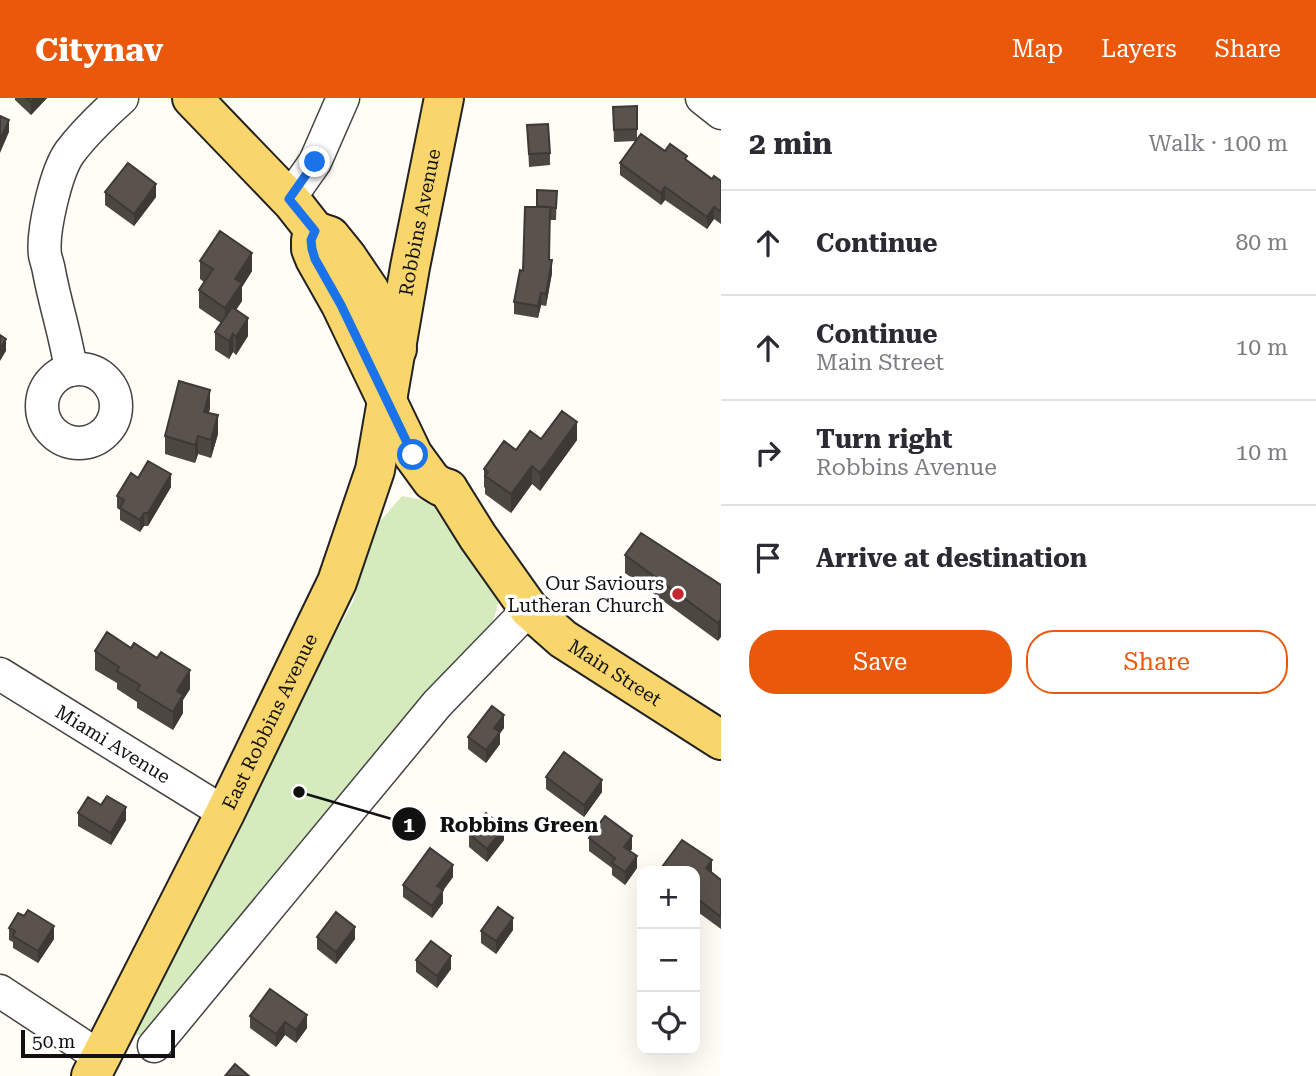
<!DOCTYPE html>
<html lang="en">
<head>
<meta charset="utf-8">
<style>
  body { margin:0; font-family:"Roboto Serif",serif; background:#f2f2f3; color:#2b2b33 }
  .controls { position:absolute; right:21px; bottom:21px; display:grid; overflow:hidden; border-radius:14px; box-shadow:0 7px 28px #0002 }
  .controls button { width:63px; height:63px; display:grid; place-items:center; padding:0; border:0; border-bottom:2px solid #e1e1e2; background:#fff; color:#2b2b33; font:35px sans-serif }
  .scale { position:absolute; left:21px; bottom:18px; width:154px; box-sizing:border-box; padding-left:7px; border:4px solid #111; border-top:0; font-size:19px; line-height:24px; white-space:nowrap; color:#111; -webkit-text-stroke:5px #fff; paint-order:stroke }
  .stop { position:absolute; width:21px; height:21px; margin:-16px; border:5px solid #1a73e8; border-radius:50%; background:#fff }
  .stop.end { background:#1a73e8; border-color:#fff; box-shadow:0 2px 7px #0008 }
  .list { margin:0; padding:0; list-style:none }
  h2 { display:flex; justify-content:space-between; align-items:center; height:91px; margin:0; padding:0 28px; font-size:30px }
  h2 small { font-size:23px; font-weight:400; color:#7c7c81 }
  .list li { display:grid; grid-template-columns:46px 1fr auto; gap:21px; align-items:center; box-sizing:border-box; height:105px; padding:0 28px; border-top:2px solid #e1e1e2 }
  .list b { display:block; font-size:26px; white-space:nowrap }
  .list p { margin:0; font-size:23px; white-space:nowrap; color:#7c7c81 }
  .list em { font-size:23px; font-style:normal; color:#7c7c81 }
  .actions { display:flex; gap:14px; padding:21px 28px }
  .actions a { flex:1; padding:16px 0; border:2px solid #ea580c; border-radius:28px; text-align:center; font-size:24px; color:#ea580c }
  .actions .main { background:#ea580c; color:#fff }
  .icon { flex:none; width:38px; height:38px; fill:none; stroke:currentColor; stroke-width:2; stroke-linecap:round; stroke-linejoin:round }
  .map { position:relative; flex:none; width:721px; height:978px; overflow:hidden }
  header { display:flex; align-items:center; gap:42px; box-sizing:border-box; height:98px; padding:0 35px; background:#ea580c; color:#fff }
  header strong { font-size:33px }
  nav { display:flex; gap:38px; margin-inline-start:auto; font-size:24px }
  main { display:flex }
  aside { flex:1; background:#fff }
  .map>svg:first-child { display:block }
</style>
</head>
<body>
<header>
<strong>Citynav</strong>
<nav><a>Map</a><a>Layers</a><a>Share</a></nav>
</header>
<main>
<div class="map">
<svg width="721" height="978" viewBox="0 0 721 978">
  <rect width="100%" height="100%" fill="#fffdf5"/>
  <path fill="#d5ebbd" d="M402,398l32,6 65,98 -6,22 -349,413 -16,1 152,-303 73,-131 23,-76z"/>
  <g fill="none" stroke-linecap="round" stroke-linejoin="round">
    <defs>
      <g id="minor">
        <path d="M702,0l19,15"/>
        <path d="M289,101l26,-37 28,-64"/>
        <circle cx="79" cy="308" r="37"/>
        <path d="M71,272c-5,-34 -16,-66 -22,-99 -1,-6 -3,-11 -4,-16 -3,-23 11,-84 25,-103 15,-20 33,-37 52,-54"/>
        <path id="s1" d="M0,576l225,139"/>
        <path d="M0,893l100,66"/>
        <path d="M154,948l283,-342 92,-95"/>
      </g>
      <g id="major">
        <path d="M192,0l101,105 22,28"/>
        <path d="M315,133l-4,9v9l4,10 26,46 72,150 19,26 8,5 8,3"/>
        <path d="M315,133l15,5 17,21 23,34 12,23 15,35"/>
        <path id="s2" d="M448,391l30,48 51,72 34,30 158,101"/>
        <path id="s3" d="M91,978l134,-263 112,-231 38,-112 35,-203 34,-169"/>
      </g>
    </defs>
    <use href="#minor" stroke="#444" stroke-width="35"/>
    <use href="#major" stroke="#222" stroke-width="42"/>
    <use href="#minor" stroke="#fff" stroke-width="32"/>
    <use href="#major" stroke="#f9d66b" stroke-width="38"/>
  </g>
  <path fill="#4d4742" d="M15,0h32l-16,17 -16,-15z
    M637,8v33l50,22 25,18 9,2v43l-7,-5 -7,10 -42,-29 -4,5 -41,-30v-12l16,-22 -22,1 -1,-35z
    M527,27l23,28v12l-21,2z
    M557,93l-1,29h-6l-1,40 3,13 -6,33 -5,-1 -3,13 -24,-4v-12l9,-31 14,-64z
    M105,94l51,5 -22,29 -29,-21z
    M200,163l52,10 -10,16v14l-6,9 12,26 -12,19 -3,-3 -4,7 -14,-9v-18l6,-9 -22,-15v-18l5,-8 -4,-3z
    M210,310l-1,5 9,21 -7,24 -13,-4 -3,9 -30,-9v-18z
    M541,341l36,1 -37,51 -8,-7 -21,29 -26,-19v-6l-1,-1v-18l32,-19z
    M138,380l33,9 -23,39h-4l-4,6 -20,-12v-10l-3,-2v-12z
    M625,457l96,30 -3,56 -93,-68z
    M95,553l95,38 -7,11v13l-10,17 -36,-22v-6l-20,-13v-6l-22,-13z
    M504,630l-4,5v11l-14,19 -18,-14v-12z
    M546,679l56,15 -18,25 -38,-28z
    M78,715l48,7 -15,25 -33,-19z
    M469,736l35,6 -17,22 -18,-15z
    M589,740l43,11 -2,2 7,17 -12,17 -13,-10v-7l-23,-17z
    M695,773l17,2 9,7v49l-26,-19z
    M453,779l-10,13v13l-11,15 -29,-21v-12z
    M9,830l45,11 -16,24 -25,-15v-6l-4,-2z
    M513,832l-17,24 -15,-11v-12z
    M317,839l38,2 -19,25 -19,-15z
    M416,862l35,9 -14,19 -21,-16z
    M270,891l37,39 -11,15 -11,-8 -9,12 -26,-19v-12z"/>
  <path fill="#3f3936" d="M35,0h12l-16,17v-13z
    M9,22v12l-9,21v-13z
    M156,86v13l-22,29v-12z
    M665,89v13l-4,5v-12z
    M714,109v12l-7,10v-12z
    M252,155v18l-10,16v14l-17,25v-18l10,-29z
    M552,162v13l-6,33v-12z
    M541,195v12l-3,13v-12z
    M248,220v18l-12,19v-18z
    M233,236v18l-4,7v-18z
    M6,241v12l-6,10v-12z
    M210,292v18l-6,22v-18z
    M218,317v19l-7,24v-18z
    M577,324v18l-37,51v-18z
    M198,338v18l-3,9v-18z
    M532,368v18l-21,29v-19z
    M171,376v13l-23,39v-13z
    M144,415v13l-4,6v-12z
    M721,521v18l-3,4v-18z
    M190,572v19l-7,11v13l-10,17v-18l4,-21z
    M504,617v13l-4,5v11l-14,19v-13l8,-22z
    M602,682v12l-18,25v-12z
    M126,709v13l-15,25v-12z
    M504,730v12l-17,22v-13z
    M632,738v13l-8,10v-12z
    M637,758v12l-12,17v-13z
    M712,762v13l-6,-5z
    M453,767v12l-16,22v-13z
    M443,792v13l-11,15v-12z
    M513,820v12l-17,24v-13z
    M54,828v13l-16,24v-12z
    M355,829v12l-19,25v-12z
    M451,858v13l-14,19v-12z
    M307,917v13l-11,15v-13z
    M285,924v13l-9,12v-13z"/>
  <path fill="#5a524d" stroke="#3f3936" stroke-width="2" d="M26,0h9l-4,4z
    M637,8v23l-23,1 -1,-23z
    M0,18l9,4 -9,20z
    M548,26l2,29 -21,1 -2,-29z
    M641,36l24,17 5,-7 17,12 -2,3 27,20 2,-3 7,5v31l-7,-5 -7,10 -42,-30 -4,6 -41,-30z
    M128,65l28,21 -22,30 -29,-22z
    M537,92l20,1 -1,17 -19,-2z
    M525,109h25l-1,53h3l-6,34 -5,-1 -3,13 -24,-4 6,-32 3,1z
    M220,133l32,22 -17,26 7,4 -17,25 -26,-18 14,-21 -13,-8z
    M232,209l16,11 -12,19 -3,-3 -4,7 -14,-9z
    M0,237l6,4 -6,10z
    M179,283l31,9 -6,22 14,3 -7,25 -13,-4 -3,9 -30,-9z
    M562,313l15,11 -37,51 -8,-7 -21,28 -26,-18 3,-4 -4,-3 20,-28 12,9 14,-19 11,8z
    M148,363l23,13 -23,39h-4l-4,7 -20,-12 4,-8 -7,-4 14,-23 7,5z
    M641,435l80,52v34l-3,4 -93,-68z
    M107,534l24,16 3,-5 23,15 4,-6 29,18 -13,21 6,4 -10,17 -36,-22 3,-5 -23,-14 2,-4 -24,-16z
    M492,608l12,9 -10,13 6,4 -14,18 -18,-13z
    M564,654l38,28 -18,25 -38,-28z
    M107,698l19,11 -15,26 -33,-20 10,-16 13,8z
    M486,715l18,15 -17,21 -18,-15z
    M605,718l27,20 -8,11 13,9 -12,16 -13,-9 3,-5 -26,-20z
    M682,742l30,20 -6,8 15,12v37l-26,-20v-26h-36z
    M430,750l23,17 -16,21 6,4 -11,16 -29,-21z
    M498,809l15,11 -17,23 -15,-10z
    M28,812l26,16 -16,25 -25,-15 2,-5 -6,-3 9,-15 6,3z
    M336,814l19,15 -19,25 -19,-15z
    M431,843l20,15 -14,20 -21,-16z
    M270,891l37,26 -11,15 -11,-8 -9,12 -26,-18z
    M235,966l14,12h-24z"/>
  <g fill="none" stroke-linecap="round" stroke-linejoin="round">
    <path stroke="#1a73e8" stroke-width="9" d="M315,64l-26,37 26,32 -4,9 1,9 3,10 26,46 72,150"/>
  </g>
  <circle fill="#c4262e" stroke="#fff" stroke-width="2.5" cx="678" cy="496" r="7"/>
  <g text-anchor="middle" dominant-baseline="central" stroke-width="7" stroke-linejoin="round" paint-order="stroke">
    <g font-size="19" fill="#111" stroke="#fff">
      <text stroke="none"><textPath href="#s3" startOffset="922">Robbins Avenue</textPath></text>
      <text stroke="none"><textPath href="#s2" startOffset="252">Main Street</textPath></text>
      <text stroke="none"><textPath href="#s3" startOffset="397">East Robbins Avenue</textPath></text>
      <text stroke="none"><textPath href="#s1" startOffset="133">Miami Avenue</textPath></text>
    </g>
    <g font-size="19" fill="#111" stroke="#fff" text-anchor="end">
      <text x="664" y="485">Our Saviours<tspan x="664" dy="22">Lutheran Church</tspan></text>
    </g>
  </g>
  <path fill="none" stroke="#111" stroke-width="2.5" d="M299 694L409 726"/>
  <g fill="#111" stroke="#fff" stroke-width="2.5">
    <circle cx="299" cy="694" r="7"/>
    <circle cx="409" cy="726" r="18"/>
  </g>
  <g font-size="21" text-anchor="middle" font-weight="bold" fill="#fff">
    <text x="409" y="734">1</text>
  </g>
  <g font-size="21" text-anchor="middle" font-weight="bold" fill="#111" stroke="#fff" stroke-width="7" stroke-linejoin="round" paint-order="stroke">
    <text x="519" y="734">Robbins Green</text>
  </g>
</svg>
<div class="controls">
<button>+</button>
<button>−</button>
<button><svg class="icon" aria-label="locate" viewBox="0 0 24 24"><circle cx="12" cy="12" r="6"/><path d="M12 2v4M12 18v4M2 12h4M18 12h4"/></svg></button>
</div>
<div class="scale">50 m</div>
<div class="stop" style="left:413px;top:357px"></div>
<div class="stop end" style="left:315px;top:64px"></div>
</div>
<aside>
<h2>2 min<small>Walk · 100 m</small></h2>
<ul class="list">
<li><svg class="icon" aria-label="ahead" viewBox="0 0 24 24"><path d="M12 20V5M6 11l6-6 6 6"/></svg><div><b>Continue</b></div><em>80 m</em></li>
<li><svg class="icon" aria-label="ahead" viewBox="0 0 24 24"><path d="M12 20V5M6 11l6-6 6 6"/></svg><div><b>Continue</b><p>Main Street</p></div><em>10 m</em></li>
<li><svg class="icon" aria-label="right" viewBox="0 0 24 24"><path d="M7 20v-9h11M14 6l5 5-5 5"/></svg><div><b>Turn right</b><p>Robbins Avenue</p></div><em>10 m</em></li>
<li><svg class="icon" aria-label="arrive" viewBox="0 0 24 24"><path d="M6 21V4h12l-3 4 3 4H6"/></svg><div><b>Arrive at destination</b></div></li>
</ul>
<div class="actions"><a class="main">Save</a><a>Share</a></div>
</aside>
</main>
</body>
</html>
